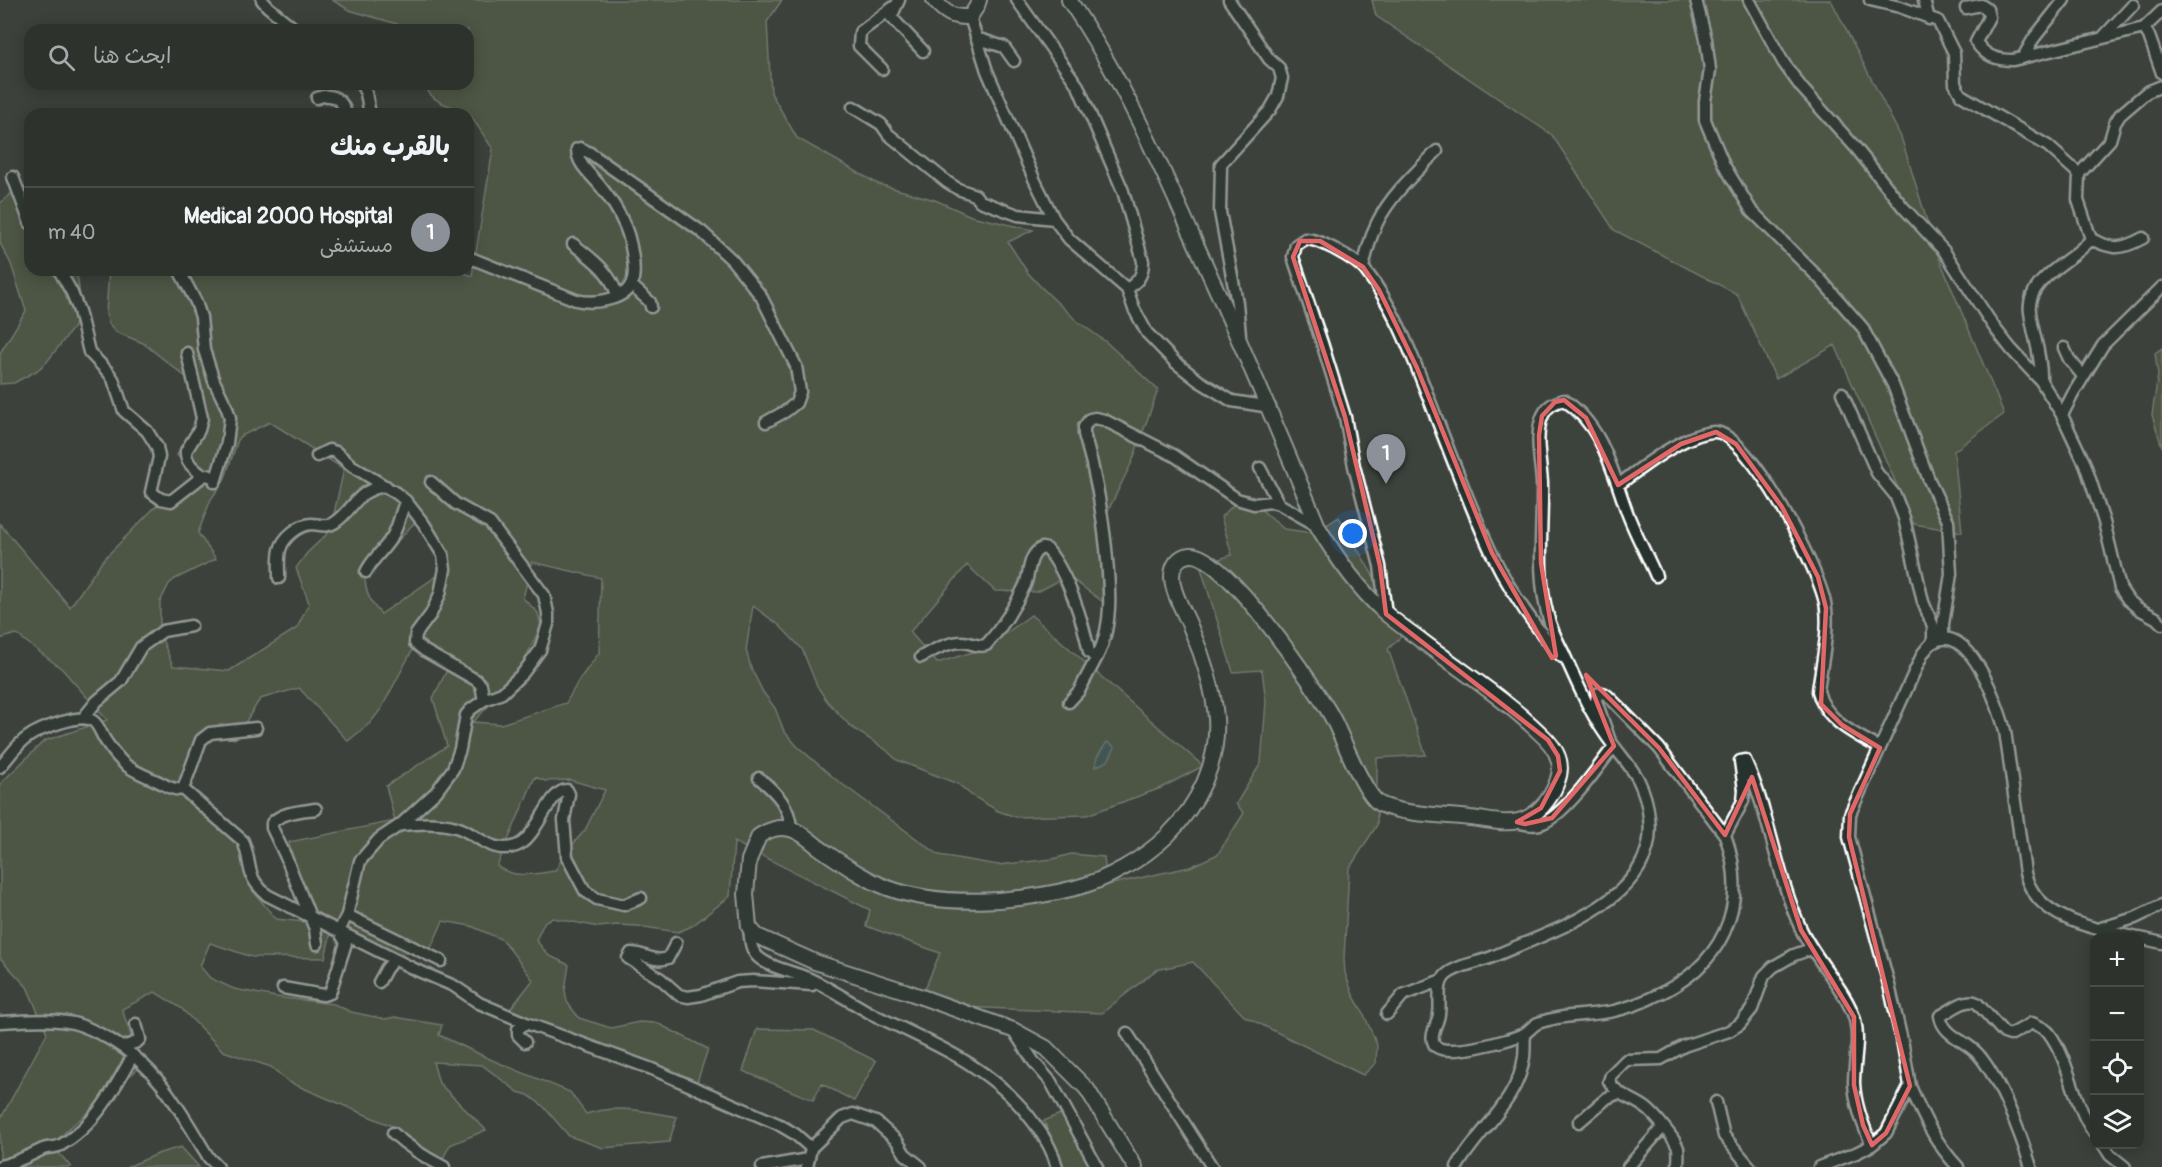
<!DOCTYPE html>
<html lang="ar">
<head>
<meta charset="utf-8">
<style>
  body { margin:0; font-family:Pangolin,"Playpen Sans Arabic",sans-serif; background:#393e39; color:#f1f3f6; direction:rtl }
  .controls { position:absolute; right:18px; bottom:18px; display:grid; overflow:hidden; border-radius:12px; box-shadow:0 3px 15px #0003 }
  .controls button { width:54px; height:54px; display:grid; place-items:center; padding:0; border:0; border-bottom:2px solid #484d49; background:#2d322d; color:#f1f3f6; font:30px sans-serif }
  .you { position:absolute; left:1353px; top:534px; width:21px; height:21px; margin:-15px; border:4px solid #fff; border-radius:50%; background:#1a73e8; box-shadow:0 0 0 9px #1a73e833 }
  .badge { display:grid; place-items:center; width:39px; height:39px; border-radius:50%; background:#8c9099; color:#fff; font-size:20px; font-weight:700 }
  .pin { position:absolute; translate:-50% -50px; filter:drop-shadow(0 2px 3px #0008) }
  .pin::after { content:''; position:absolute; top:32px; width:21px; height:18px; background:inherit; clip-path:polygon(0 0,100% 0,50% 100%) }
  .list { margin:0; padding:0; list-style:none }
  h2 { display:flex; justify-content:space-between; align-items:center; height:78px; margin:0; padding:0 24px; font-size:26px }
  h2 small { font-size:20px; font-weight:400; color:#a7aaaa }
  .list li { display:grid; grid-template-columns:39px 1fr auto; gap:18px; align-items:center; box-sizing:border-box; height:90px; padding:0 24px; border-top:2px solid #484d49 }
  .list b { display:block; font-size:22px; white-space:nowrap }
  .list p { margin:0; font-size:20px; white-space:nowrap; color:#a7aaaa }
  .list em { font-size:20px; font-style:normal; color:#a7aaaa }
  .icon { flex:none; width:33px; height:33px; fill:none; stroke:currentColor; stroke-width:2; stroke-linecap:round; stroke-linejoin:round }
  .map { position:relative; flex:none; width:2162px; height:1167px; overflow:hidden; direction:ltr }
  .search { position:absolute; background:#2d322d; box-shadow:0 3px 15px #0003; left:24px; top:24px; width:450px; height:66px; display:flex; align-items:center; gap:15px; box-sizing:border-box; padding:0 21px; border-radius:18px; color:#a7aaaa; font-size:22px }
  .panel { position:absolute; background:#2d322d; box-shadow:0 3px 15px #0003; left:24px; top:108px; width:450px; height:168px; border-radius:18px; direction:rtl }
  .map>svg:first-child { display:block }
</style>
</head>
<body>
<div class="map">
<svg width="2162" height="1167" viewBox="0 0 2162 1167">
  <rect width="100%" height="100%" fill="#3c423c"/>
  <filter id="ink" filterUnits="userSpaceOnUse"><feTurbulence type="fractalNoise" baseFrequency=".0167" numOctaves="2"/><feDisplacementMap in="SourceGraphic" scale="12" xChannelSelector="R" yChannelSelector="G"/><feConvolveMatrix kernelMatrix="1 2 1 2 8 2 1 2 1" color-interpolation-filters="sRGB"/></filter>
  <g filter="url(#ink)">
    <path fill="#637051" stroke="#b1b8a8" stroke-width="1.5" fill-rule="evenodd" d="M332,0h450l-15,22 4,71 26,45 81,46 57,16 36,16 62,14 -25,12 20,31 13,14 36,34 29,21 52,48 -26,72 -33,67 4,73 -35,-26 -31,16 -42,-1 -28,-26 -57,67 27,31 49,-15 45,-33 172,151 -42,22 -74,27 -71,2 -18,-6 -27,-16 -13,-11 -61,-24 -12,-11 -34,-22 -24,-26 -10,-15 -15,-37 -23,-24 -26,-19 -7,44 5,18 12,24 12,16 9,23 13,15 37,32 105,77 59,10 55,-6 18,-5 33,3 3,28 83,-18 28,-13 26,-41 -8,-9 25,-41 5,-61 -4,-32 -29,2 -33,-107 32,-10 -11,-38 23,-22 40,34 30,4 25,-16 67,115 -18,17 38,106 -49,3v67l-28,44 -5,89 1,15 8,22 10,17 14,33 -1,18 -13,12 -119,-59 -51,-54 -37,8 -54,43 -184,-8 22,-52 -74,-27 4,-16 -136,-68 -4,54 -38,30 -14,6 -41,-6 -20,-1 -18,2 -46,-9 -8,3 -9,19 12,15 21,10 -4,25 2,12 12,16 32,10 28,-6 18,1 51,26 -11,33 -189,-70 25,-32 -30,-40 -32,-14 -28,-5 -14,31 -39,2 -57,-31 -8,35 -73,-1 -42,-14 -10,23 10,12 24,11 42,8 58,7 17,8 34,7 10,-2 47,8 -3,10 53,25 78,32 16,22c33,-10 58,-3 91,3l-8,25 -66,6 -34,-12 -26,-30 -15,-11 -10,-3 -36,-27 -49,-3 6,21 47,47 -36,15 -8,15 -48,-33 -105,-45 -18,-15 -48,-16 -42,-43 -26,-16 -33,17 19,58c-13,8 -21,19 -32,29 -19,17 -41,29 -56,50l18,21h-71v-47l47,-87 -20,-46 -27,-29v-174l44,-43 63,-21 -45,-51 -46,-35 -16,5v-115l70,83 33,-47 51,-52 39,-33 -16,-20 19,-33 -9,-44 -44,-35 -27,-11 -7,-8 -3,-10 3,-44h348l15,6 21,-127c-8,-10 -14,-23 -23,-33 -10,-12 -35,-6 -46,-32h44v-54h-60l-11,-6 -48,-14zM270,422l74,47 -14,62 -23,22 -11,15 13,35 -12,25 -68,43 -56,-5 -13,-32v-32l9,-18 6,-5 41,-20 -18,-26 13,-34 13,-18 15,-44zM415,522l32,47 -66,45c-11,-11 -16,-22 -16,-37zM532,562l69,16 -2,75 -20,27 -13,23 -65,21 -28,-2 28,-29 13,-16 11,-18 16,-33 -3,-13 -15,-15zM414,647l33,23 -14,28 14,48 -61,40 9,35 -106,21 15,80 -28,-3 -24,-29 -7,-42 -66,-55 21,-60 35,6 25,-40 39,-11 49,53 22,-18 11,-14zM535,777l10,4 25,-1 35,10 -20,40 -19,22 -11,19c-20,3 -42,8 -58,-5z
      M1372,0h459l70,137 36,116 67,161 -50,37 8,81 -48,-8 -79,-179 -59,34 -39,-85 -123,-64 -62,-95 -176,-119z
      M30,185v85h45l3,10 2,18 -6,29 -28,36 -10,8 -22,12 -14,1v-31l26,-42 -15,-47 -11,-21v-40l11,-9z
      M2162,348v99l-10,-32 6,-40 -3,-22z
      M757,1029l57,1 62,31 -22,40 -32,-17 -9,16 -70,-29z
      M1065,1112l25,55h-26l-20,-46z
      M181,1147l18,20h-72l33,-14z"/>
    <path fill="#496e6d" stroke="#92a8a7" stroke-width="1.5" d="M1107,742l8,5 -7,14 -13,6 2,-10z"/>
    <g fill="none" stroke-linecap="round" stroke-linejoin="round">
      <defs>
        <path id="minor" d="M262,0l6,7 28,23
          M899,0l-8,17 32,34
          M1017,0l61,86 45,105 20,70c0,14 -4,20 -16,28
          M1229,0l40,59 10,9 3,10 -4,18 -8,14 -49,54 -1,48 17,91 3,32
          M1696,0l10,39 4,31 -5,31v19l19,45 27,45 70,70 41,47 31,58 36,95 19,41 3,53 -8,50v15
          M1749,0l34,62 18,25 55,61 47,59 41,44 50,76 17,22 30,32 21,34 23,49 19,58 16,66 8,12 11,9 17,9 6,6
          M1870,0l30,7 38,14 16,32 1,31 6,11 87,51 31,28
          M1924,0l5,19
          M1966,8l15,-3 6,4 2,8 -13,25c9,14 20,18 37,18l131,-32 5,8 13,37
          M970,17l17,54 48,110 19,38 15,20 58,50 7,20 13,24 28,29 24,19 33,20 38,6
          M2144,28l18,-17
          M2104,36l29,-31
          M976,38l28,9 10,14
          M2023,57l11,-19 30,-38
          M882,69l-23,-23 1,-14 35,-26
          M361,84l5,9 4,21
          M317,98c14,-6 26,1 29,16
          M853,107l28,17 7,10 59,48 11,7 17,6 5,6 38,14 36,4
          M13,177l17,46
          M2091,239c22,11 30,11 52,-1
          M573,244c19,15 37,27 44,51
          M468,257l108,43c16,4 46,1 55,-15 7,-13 -1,-50 -8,-63 -5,-12 -14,-25 -22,-35 -9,-12 -24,-22 -24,-38l3,-1 10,5 112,79 30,28 29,36 35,70 4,26 -4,11 -10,8 -20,11
          M1363,267c4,-15 7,-30 14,-44 13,-27 39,-51 60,-72
          M59,270l13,23 7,18 10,41 19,20 5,7 11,32 23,20 10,16 2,10 -8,35 10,7 10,2 32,-25 5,-1 8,4
          M179,270l17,32 5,15 3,33 10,31 13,27 3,10 -3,25 -12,39
          M631,285l19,17 1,5
          M2064,348l5,11 14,17
          M187,353l15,65 -3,12 -13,21c-1,12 9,18 17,25
          M2041,381c1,-24 -8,-46 -11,-69 -5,-33 45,-52 61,-73l-13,-39 1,-26 31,-34 5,-17 5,-8 27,-23 15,-6
          M1842,393l35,80 18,22 9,23 19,84 10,24v16
          M2062,415l11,-21 30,-49 59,-58
          M1260,468l19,36
          M431,482l25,22 34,19 54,72 4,18v11l-8,26 -17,23 -21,20 -18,7
          M1618,485c23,-17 67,-52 96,-53 35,-1 109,143 112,177 3,25 -5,57 -8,82 7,30 37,43 62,57
          M366,572c7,-15 21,-24 28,-39 6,-11 6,-21 12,-32
          M279,578c0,-9 -1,-20 1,-28 3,-13 19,-25 31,-26 8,0 16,4 23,-1 21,-13 20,-33 52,-37
          M1386,614l-6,-48 -26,-100 -9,-49 -23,-74 -29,-86 3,-12 9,-6c15,0 50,20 60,31 31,39 48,88 66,134 19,50 38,100 60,148 19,39 42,74 71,105
          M921,657c12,-7 27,-15 41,-15 9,0 15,6 24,3 15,-16 30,-40 39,-60 5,-12 3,-31 17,-37l5,1c21,25 36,72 42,103l5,4 5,-3c15,-34 10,-69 7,-105 -5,-42 -10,-74 -22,-114v-7l6,-8 5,-1 9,2 71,36 62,43 17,5 17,-2 8,2 39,22
          M1069,702l10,-11 19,-36
          M84,717l13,-16 24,-20 20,-34 22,-16 28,-5
          M256,728l-46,5 -9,7 -18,49 60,52c10,25 1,34 24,54l147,74 40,17 25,17 47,20 126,46 126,55 17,10 16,14 -4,19
          M1610,741l-14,-40 1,-7c7,-3 10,1 15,6l47,48 66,87c26,73 -4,132 -72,162 -12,6 -26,11 -39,14 -25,5 -52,3 -76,12 -5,2 -9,8 -14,11 -14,6 -83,26 -90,10 -5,-9 4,-20 5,-30 2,-12 -3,-30 7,-39 11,-10 32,-12 46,-18 58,-26 168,-57 157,-139 -1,-12 -5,-27 -11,-39 -6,-11 -16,-22 -24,-33 -22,-27 -36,-61 -50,-92 -6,-12 -13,-25 -16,-38 -12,-42 -5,-89 -6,-133 -1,-20 -8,-49 1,-68 4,-9 11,-13 21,-15 39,26 48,71 63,112 8,22 20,43 29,64
          M0,767c9,-10 17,-23 28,-30 11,-8 54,-25 65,-16 6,4 8,13 12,19 17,26 24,29 52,41 9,4 16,10 26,8
          M759,778c17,14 31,28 32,51
          M316,809c-13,2 -35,3 -44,14v5l13,27 30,74 2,15
          M1517,822c7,2 16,4 23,2 24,-7 59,-58 74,-78
          M401,825c18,-2 38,-3 55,2 20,6 36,28 60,19 22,-8 32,-56 51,-56l2,4 -5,26 3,37 18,34 12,8 27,6 17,-7
          M1725,835l18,-34 1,-11 -4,-29 5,-1c25,53 31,115 56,169 13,29 46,62 54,91 5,21 -1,42 -1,63 1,21 9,43 18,62
          M347,915l94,46
          M749,927c1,10 1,23 9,30 13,12 38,15 54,23 21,10 40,23 60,34 60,29 122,53 162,109 10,13 19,27 23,44
          M2101,928l34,-10 27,-13
          M2140,938l22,5
          M676,943l-8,15c-14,5 -24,-5 -37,-5l-3,5 33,21 18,16 9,2 13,-2 36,-13 16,-1 59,4 4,-3
          M379,982l7,-13 8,-10
          M283,988l40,7 7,-2 16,-50 -7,-12 8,-16 13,-54 19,-22 21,-14 36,-33 17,-23 7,-20 6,-34 4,-5 14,-10 -3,-15 -5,-5 -51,-29 -10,-8 1,-9 15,-20 9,-20 5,-25 -2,-14 -19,-31 -18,-23 -10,-8 -44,-27 -16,-14 -7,-2 -12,6
          M1387,1014l16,-19 39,-15
          M0,1022c24,-1 49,-4 73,1 13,3 26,10 38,17 49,29 69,71 98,118l9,9
          M1013,1030l21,32 17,20 46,85
          M1127,1033l85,134
          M525,1042l-7,-7v-6l8,-6
          M123,1047l14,-5 3,-3 -4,-15
          M1910,1086c13,30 25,57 48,81
          M1716,1102l8,34 26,31
          M1579,1122l28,-24 12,-5
          M393,1133c16,15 31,24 51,34
          M2103,1144l7,11 15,12
          M811,1148l31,-30 11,-4 23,8 21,19 8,13 16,13
          M0,1166c15,-3 29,-10 43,-17 6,-2 12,-1 18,-4 35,-20 53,-56 72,-90
          M762,1167l46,-8
          M1457,1167c21,-37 61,-65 67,-110 1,-8 0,-16 1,-24
          M1628,1167l35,-40
          M1678,1167c0,-6 1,-13 0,-19 -3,-9 -24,-34 -32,-40 -13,-10 -29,-12 -37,-27l2,-6 15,-15 35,-1 23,-13 45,-15 11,-7 12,-15 12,-33 9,-9 21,-12 17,-6
          M1819,1167l37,-14 16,-8 14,-12 24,-47 -7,-41 -14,-60 -40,-148 1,-23 73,-161c3,-3 6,-8 9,-10 37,-25 67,65 73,88l20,142c11,48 73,56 113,65
          M2031,1167c-10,-32 -31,-88 -53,-113 -11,-13 -35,-18 -38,-38 11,-5 25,-19 37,-13l27,30 6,2 22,-12c6,3 13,5 17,10 22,30 24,71 45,100"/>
        <path id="tertiary" d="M934,0c11,13 19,18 36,17l7,-11 2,-6
          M1069,0c51,75 89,159 126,242 43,94 84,189 123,285 18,30 39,60 65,84 12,11 26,20 39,30 41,31 86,60 123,97 12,12 19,27 12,44 -6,17 -20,35 -39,39 -15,4 -33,-2 -48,-3 -25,-3 -68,-3 -90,-14 -16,-9 -37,-66 -47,-85 -16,-30 -110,-168 -143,-164 -12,1 -18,11 -18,22 1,19 14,37 20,54 11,25 22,60 24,87 3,45 -18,87 -49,118 -24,23 -60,44 -92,52 -56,14 -133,20 -187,0 -22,-8 -45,-24 -64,-37 -11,-7 -21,-19 -34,-22 -12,-3 -21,1 -31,7l-10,24 -3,34 3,33 8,9 58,26 90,29 108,39 33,18 41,41 48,78"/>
      </defs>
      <use href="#minor" stroke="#fff" stroke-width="15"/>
      <use href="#tertiary" stroke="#fff" stroke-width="18"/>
      <use href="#minor" stroke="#26332d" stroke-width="10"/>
      <use href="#tertiary" stroke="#26332d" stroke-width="14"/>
    </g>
  </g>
  <path d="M0 0H2162V1167H0ZM1300,241h20l43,26 16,23 38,78 75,185 60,105 4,-2 -15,-93 -2,-128 3,-19 13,-14 9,-2 22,18 32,67 63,-41 35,-12 20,12 46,63 36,70 8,31 -5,96 21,21 38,23 -30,66 -1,23 61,249 -24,47 -14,12 -9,-20 -9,-40v-68l-53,-87 -49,-153 -27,58 -66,-87 -73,-73 28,71 -62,72 -27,6 -8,-2 24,-14 19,-37 -2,-15 -10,-16 -162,-126 -6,-48 -35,-149 -52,-160z" fill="#3c423c" fill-opacity=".55" fill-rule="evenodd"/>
  <path fill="none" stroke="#e26868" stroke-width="4.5" stroke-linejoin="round" d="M1300,241h20l43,26 16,23 38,78 75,185 60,105 4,-2 -15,-93 -2,-128 3,-19 13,-14 9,-2 22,18 32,67 63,-41 35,-12 20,12 46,63 36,70 8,31 -5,96 21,21 38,23 -30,66 -1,23 61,249 -24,47 -14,12 -9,-20 -9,-40v-68l-53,-87 -49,-153 -27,58 -66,-87 -73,-73 28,71 -62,72 -27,6 -8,-2 24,-14 19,-37 -2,-15 -10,-16 -162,-126 -6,-48 -35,-149 -52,-160z"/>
</svg>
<div class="controls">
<button>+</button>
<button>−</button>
<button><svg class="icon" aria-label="locate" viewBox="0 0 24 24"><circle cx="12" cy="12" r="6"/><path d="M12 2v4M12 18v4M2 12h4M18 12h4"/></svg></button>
<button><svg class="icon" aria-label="layers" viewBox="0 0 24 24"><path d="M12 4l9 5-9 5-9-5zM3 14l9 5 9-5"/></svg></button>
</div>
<div class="you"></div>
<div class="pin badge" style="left:1386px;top:484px">1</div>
<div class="search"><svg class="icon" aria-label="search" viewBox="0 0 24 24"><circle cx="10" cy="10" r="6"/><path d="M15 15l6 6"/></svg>ابحث هنا</div>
<section class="panel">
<h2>بالقرب منك<small></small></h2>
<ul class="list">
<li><span class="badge">1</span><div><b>Medical 2000 Hospital</b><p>مستشفى</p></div><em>40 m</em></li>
</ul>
</section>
</div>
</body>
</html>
